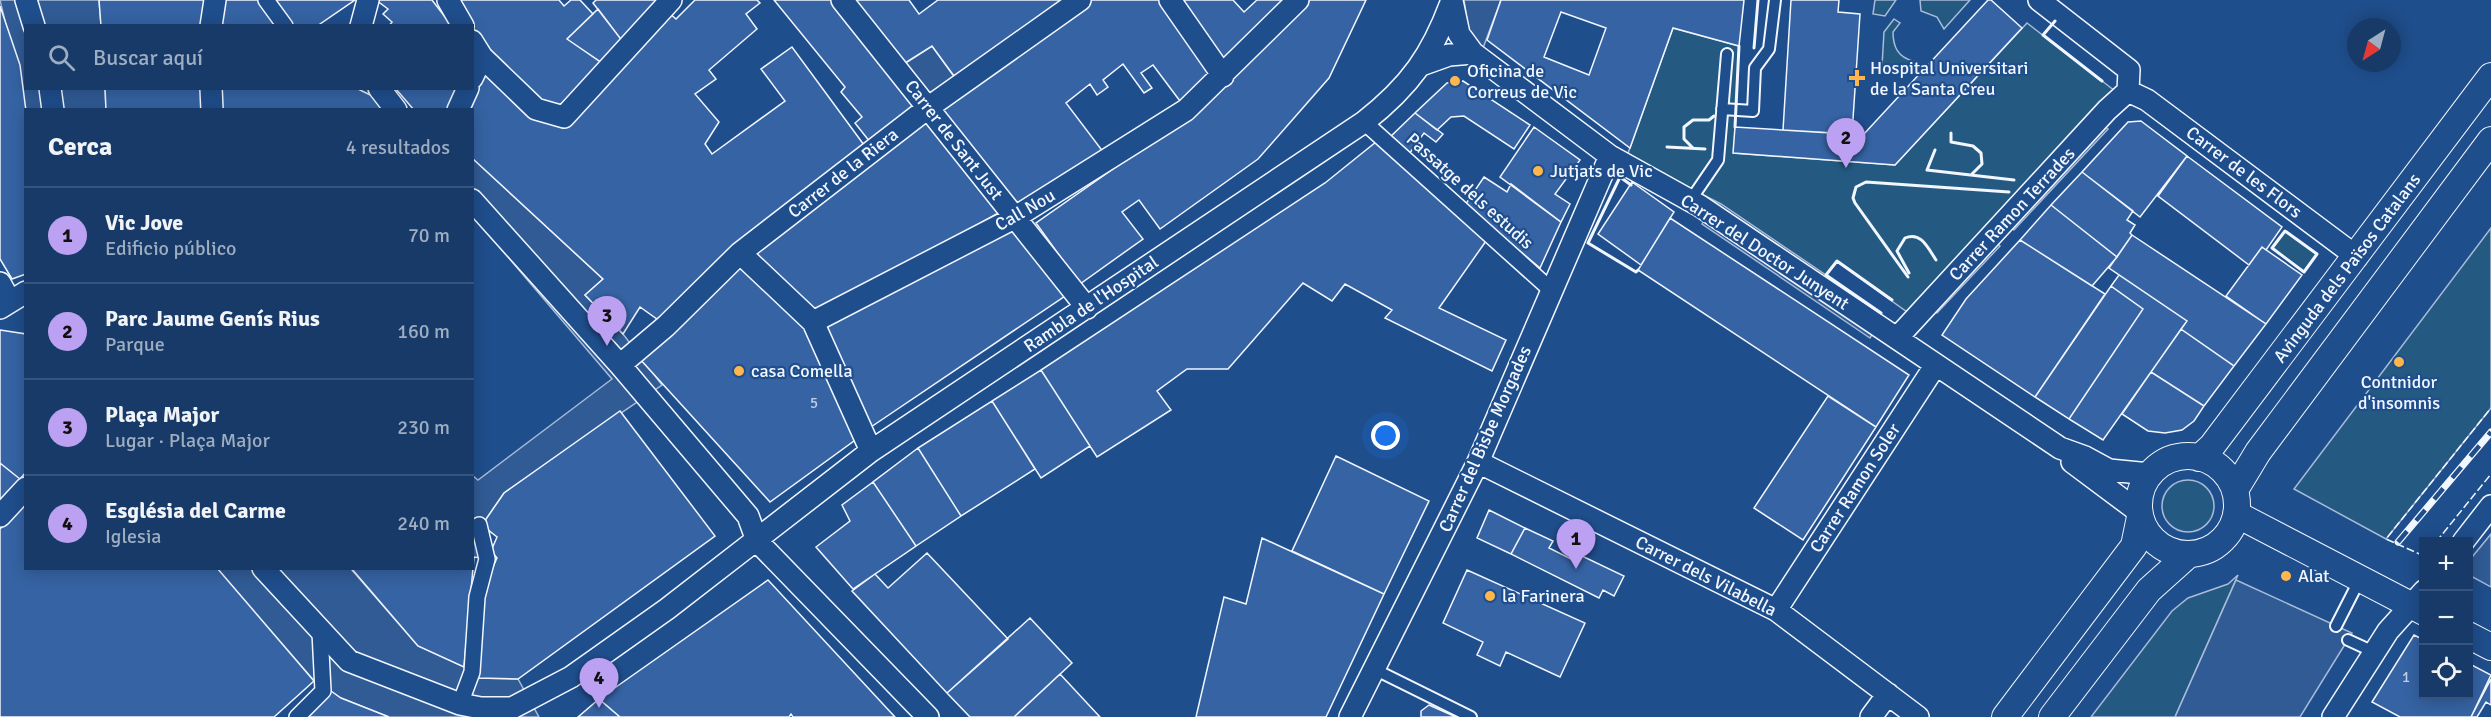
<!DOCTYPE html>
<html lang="es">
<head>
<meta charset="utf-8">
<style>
  body { margin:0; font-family:Signika,sans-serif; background:#20416f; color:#f1f3f6 }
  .controls { position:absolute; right:18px; bottom:18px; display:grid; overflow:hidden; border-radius:0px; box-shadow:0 3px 15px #0003 }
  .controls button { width:54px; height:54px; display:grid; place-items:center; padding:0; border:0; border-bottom:2px solid #36547d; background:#173a69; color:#f1f3f6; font:30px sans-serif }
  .compass { position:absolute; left:2347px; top:18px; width:54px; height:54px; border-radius:50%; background:#173a69; box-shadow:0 3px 15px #0003; rotate:216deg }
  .you { position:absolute; left:1386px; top:436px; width:21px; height:21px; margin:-15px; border:4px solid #fff; border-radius:50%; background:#1a73e8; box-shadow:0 0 0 9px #1a73e833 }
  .badge { display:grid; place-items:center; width:39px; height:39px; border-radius:50%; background:#bca0f2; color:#111; font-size:20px; font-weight:700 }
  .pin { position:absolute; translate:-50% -50px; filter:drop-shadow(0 2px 3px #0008) }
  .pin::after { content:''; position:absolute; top:32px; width:21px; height:18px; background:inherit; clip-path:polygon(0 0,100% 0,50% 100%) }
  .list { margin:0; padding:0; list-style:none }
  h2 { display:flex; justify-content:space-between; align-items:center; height:78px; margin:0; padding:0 24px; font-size:26px }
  h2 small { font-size:20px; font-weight:400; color:#9eadc0 }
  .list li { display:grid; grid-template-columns:39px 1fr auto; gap:18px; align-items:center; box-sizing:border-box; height:96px; padding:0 24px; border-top:2px solid #36547d }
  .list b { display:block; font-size:22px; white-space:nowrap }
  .list p { margin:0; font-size:20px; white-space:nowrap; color:#9eadc0 }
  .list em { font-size:20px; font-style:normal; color:#9eadc0 }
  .icon { flex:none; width:33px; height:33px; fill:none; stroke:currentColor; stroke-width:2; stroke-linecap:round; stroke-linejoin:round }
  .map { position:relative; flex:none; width:2491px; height:717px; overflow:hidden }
  .search { position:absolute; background:#173a69; box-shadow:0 3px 15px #0003; left:24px; top:24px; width:450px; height:66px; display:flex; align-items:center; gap:15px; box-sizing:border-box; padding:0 21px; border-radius:0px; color:#9eadc0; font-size:22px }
  .panel { position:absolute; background:#173a69; box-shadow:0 3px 15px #0003; left:24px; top:108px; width:450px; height:462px; border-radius:0px }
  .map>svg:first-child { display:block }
</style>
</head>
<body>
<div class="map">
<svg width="2491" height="717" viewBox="0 0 2491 717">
  <rect width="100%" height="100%" fill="#1f4e8c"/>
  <path fill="#245a82" stroke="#a8bbd7" stroke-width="1.5" d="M1875,0h21l-11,16 -12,-2z
    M1920,0h50l-26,29 -7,-12 -16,-6z
    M1894,19l6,4 -7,9c0,15 5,25 20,29l-10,11 -21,-6 2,-34z
    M2027,23l88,68 -205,223 -73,-52 -11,13 -105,-71 -94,-48 46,-128 66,18 -5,107 161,12z
    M2491,228v180l-105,131 -92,-50z
    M2285,231l32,23 -13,18 -32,-24z
    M2162 506a26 26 0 1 1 52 0a26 26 0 1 1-52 0Z
    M2238,575l-63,142h-84l81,-106 16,-13 40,-14z"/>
  <path fill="#305b95" stroke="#a8bbd7" stroke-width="1.5" d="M0,0h99l2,25 -75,1v62l79,1 1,20 -80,1z
    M1464,0h37l-18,48 -14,-16z
    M932,46l28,39 -31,22 -31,-39z
    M2103,125l5,4 -94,101 -4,-4z
    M472,158l131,121 -18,16 38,39 39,51 -158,108 -22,32 -9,-2v-47l5,4 134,-101 -139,-163z
    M1706,217l168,114 -4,7 -168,-114z
    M1995,241l5,5 -63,67 -4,-4z
    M2491,534v53l-22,-12 -1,-13z
    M217,569h134l67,77 46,21 14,11 40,1 21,38h-150l-66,-26z
    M2236,580l116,53 -52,84h-125z"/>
  <path fill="#3563a3" stroke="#f2f6ff" stroke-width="1.5" fill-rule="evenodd" d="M99,0h110l-4,26h-104z
    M223,0h39l16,26h-58z
    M273,0h82l-38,26h-24z
    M376,0h56l20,26h-63l3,-4 -9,-8 5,-5z
    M456,0h103l5,6 7,-6h9l13,14 -26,25 35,24 -42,51 -38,-24 -50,-61z
    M596,0h72l-45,42 -30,-39z
    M695,0h62l3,3 -14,11 11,15 -48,41 7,9 -21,15 24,28 -14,22 7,10 73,-53 -24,-32 31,-22 72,98 -200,179 -24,-17 -17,27 -38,-39 18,-16 -131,-121v-48h-8l20,-38 81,51 102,-112 9,8z
    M774,0h61l84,106 -49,36 -15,-19 7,-6 -21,-25 4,-5z
    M850,0h59l10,14 19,-14h131l-115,76 -22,-30 -30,19z
    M1088,0h72l51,77 -28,28 -30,-40 -12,8 11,15 -8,5 -21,-29 -20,16 5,7 -11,8 -7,-11 -24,19 38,50 -90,54 -77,-100z
    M1182,0h51l11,12 13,-12h30l-65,60z
    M1306,0h60l-37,78 -71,81 -98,70 -21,-29 -17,12 21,27 -63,45 -44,-61 144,-101z
    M1501,0h243l-5,46 -66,-18 -43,120 -143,-108zM1561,12l45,16 -17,47 -45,-18z
    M1791,0h48l-1,12 22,2 -8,120 -69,-4z
    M1988,0h3l31,28 -127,137 -162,-12 2,-26 128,8z
    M0,6l20,59 6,46v163l-14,5 -12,-20z
    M598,9l25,33 -21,21 -35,-24z
    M1463,81l67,44 -16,24 -50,-33 -13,1 -14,13 -22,-17 32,-30z
    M105,88h101l1,22h-101z
    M216,88h140l29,14 5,8h-173z
    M395,88h62l-8,22h-35z
    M1415,113l28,21 -7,8 -12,-9 -17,24 -20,-17z
    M926,114l76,97 -186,105 -63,-64z
    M2141,121l46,35 -47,61 -58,-45 46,-50z
    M1534,127l46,33 -25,34 15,10 -9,18 -61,-45z
    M1376,142l110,99 -47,67 67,32 -14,31 -107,-53 7,-8 -47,-26 -13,17 -29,-18 -75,86h-41l-30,22 14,19 -74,47 -56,-87 284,-187z
    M2187,156l95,71 -16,23 -4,-3 -13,18 -91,-69z
    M2082,172l51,39 -6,9 8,5 -5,8 2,2 -15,22 -66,-52z
    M1484,177l23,15 4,-8 50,38 -21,46 -75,-63z
    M1632,182l42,30 -33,53 -43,-31z
    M2051,205l66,52 -25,29 -72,-46z
    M1670,218l239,157 -33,52 -238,-157z
    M1011,228l57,66 -200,135 -48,-105z
    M2132,235l134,89 -32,42 -53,-37 6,-8 -78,-53z
    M2020,240l85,54 -70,103 -93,-62 24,-36z
    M2262,247l40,28 -36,49 -40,-28z
    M743,262l67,68 48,108 -88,64 -131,-144z
    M2119,275l68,46 -84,119 -34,-21 74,-110 -32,-23z
    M2111,286l32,23 -74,110 -34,-22z
    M2181,329l53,37 -30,40 -53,-34z
    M0,330l26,4v138l-6,7 -20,-16z
    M1041,370l49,76 -49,32 -49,-77z
    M2151,372l53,34 -10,15 -12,9 -17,3 -17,-2 -26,-17z
    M1828,396l48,31 -73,113 -49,-32z
    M992,401l43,68 -74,47 -43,-68z
    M620,411l95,125 -197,143 -40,-1 4,-86 15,-34 -6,-7 6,-14 -15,-12 22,-32z
    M918,448l43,68 -45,30 -43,-64z
    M1336,456l93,45 -45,93 -92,-43z
    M0,463l20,16 -20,22z
    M873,482l43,64 -63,43 -37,-42 34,-26 -8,-16z
    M26,502v66h191l97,113 -40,36h-274v-188z
    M1489,510l36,18 -14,26 -34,-16z
    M1525,528l28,13 -4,7 28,14 3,-7 44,21 -10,20 -11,-6 -4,8 -88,-44z
    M472,529l10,29 -8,-1 -10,110 -46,-21 -67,-78h121z
    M1262,538l122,56 -58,123h-130l28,-120 22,7z
    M927,553l81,86 -61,54 -95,-102 23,-17 13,14z
    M1467,570l118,53 -25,54 -54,-25 -6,14 -23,-11 6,-13 -40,-19z
    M768,580l127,137h-102l-2,-3 -2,3h-169l-21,-18z
    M1030,618l42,45 -58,54h-44l-23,-24z
    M2414,635l10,5v54h44v-31l23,12 -20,42h-71l-28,-15z
    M1060,674l40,43h-86z
    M2491,679v26l-5,-3 -9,15h-6z
    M331,691l10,7 48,19h-85z
    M599,699l21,18h-42z
    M1429,705l27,12h-35v-6z"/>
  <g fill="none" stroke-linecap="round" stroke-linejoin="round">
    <defs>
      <path id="service" d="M1722,109l31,2 2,-43 14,-19 6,-49
        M1690,201l28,-41 9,-106
        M2336,626l24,-47
        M2348,640l26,12
        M1374,669l97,48"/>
      <path id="pedestrian" d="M266,0l19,26
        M1364,122l187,168
        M460,704l12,-32 5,-75 10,-38 -8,-34
        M297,717l26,-26 -3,-59"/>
      <path id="minor" d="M26,0l8,26
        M448,0l15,26
        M842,0l245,308
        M1170,0l53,76
        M2039,0l90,70 -1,21
        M1452,1l7,33 14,19 137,103 90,50 360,242 25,9 24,13 41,4
        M211,26l4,-26
        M361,26l7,-26
        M472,41l10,16 54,52 28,8 107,-117
        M1421,65l28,-10 24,-2
        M472,78l10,-21
        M50,88l3,22
        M211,88l1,22
        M379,88l17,22
        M2128,91l19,9 210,157
        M458,110l10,-22
        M472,200l148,165 128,151 9,25 171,176
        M740,253l73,69 58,129
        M0,283l10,18
        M0,308l26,-16
        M813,322l201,-104 172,-108 112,-110
        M1897,338l210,-228 21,-19
        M620,365l46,-39 74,-73 189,-146 151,-107
        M1478,462l298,148 142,107
        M2072,462l67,50
        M0,516l26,-28
        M2463,542l28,-36
        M263,568l86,93 111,43 21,4h31l59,-31 96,-68 204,-158 493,-329c46,-36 68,-67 88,-122
        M1776,610l159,-244
        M1350,717l128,-255 132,-306
        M1871,717l17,-23
        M2333,717l55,-86 36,-40"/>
      <path id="tertiary" d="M2139 505a49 49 0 1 1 98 0a49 49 0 1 1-98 0Z
        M2199,458l13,-12 279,-370
        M2235,490l23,-38 233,-312
        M2236,514l188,98
        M2468,635l23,12
        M2005,717l129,-171 6,-29
        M2052,717l97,-127 39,-35"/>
    </defs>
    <use href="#service" stroke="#f2f6ff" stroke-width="14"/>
    <use href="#pedestrian" stroke="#f2f6ff" stroke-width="18"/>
    <use href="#minor" stroke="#f2f6ff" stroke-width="24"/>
    <use href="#tertiary" stroke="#f2f6ff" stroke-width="28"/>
    <use href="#service" stroke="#1f4e8c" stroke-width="10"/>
    <use href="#pedestrian" stroke="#1f4e8c" stroke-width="15"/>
    <use href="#minor" stroke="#1f4e8c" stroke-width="21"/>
    <use href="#tertiary" stroke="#1f4e8c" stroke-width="26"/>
    <defs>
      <path id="rail" d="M2398,542l93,-110"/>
    </defs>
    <use href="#rail" stroke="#f2f6ff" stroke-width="7"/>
    <use href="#rail" stroke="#1f4e8c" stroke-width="4.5" stroke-dasharray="14" stroke-linecap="butt"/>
    <path stroke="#f2f6ff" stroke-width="1.5" stroke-dasharray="8 3" stroke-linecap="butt" d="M2436,542l55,-68
      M2424,556l-38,-17 105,-131"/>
    <path stroke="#f2f6ff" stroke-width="3" d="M2055,21l-12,14 59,46
      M1754,48l4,-48
      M1735,127l4,-81
      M1951,133v9l22,4 8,7 1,11 -10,10
      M1667,147l38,2
      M1693,148l-9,-9v-12l9,-7h16l5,-4
      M1935,150l-8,20 87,10
      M1631,185l-11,-8 -32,66 48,29 2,-2
      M2285,231l32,23 -13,18 -32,-24z
      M1909,273l-12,-22 8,-13c16,-7 23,10 31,22
      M1908,277l-53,-74 -2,-5 3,-11 10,-5 143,10
      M1881,313l-55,-38 11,-14 55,39"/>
  </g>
  <g fill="#ffb74d" stroke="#1f4e8c" stroke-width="2">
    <path d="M1854 69h6v6h6v6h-6v6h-6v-6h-6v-6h6z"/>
    <circle cx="1455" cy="81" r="6"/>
    <circle cx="1538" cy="171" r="6"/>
    <circle cx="2399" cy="362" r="6"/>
    <circle cx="739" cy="371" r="6"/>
    <circle cx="2286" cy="576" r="6"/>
    <circle cx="1490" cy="596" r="6"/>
  </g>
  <g text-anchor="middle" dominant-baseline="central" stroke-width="4.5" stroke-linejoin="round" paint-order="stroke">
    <g font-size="15" fill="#c3d1e8">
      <text x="814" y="403">5</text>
      <text x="2406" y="677">1</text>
    </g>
    <g font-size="18" fill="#f2f6ff" stroke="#1f4e8c" text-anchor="start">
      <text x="1870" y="68">Hospital Universitari<tspan x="1870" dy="21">de la Santa Creu</tspan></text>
      <text x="1467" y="71">Oficina de<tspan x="1467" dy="21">Correus de Vic</tspan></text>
      <text x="1550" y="171">Jutjats de Vic</text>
      <text x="751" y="371">casa Comella</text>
      <text x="2399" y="382" text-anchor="middle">Contnidor<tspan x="2399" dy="21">d'insomnis</tspan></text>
      <text x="2298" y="576">Alat</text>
      <text x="1502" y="596">la Farinera</text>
    </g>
    <g font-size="18" fill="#f2f6ff" stroke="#1f4e8c">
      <text transform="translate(954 140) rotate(52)">Carrer de Sant Just</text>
      <text transform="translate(2244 172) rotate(37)">Carrer de les Flors</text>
      <text transform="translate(843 173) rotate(-38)">Carrer de la Riera</text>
      <text transform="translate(1470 191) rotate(42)">Passatge dels estudis</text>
      <text transform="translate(1025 210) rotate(-30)">Call Nou</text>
      <text transform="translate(2012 214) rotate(-47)">Carrer Ramon Terrades</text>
      <text transform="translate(1765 252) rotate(33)">Carrer del Doctor Junyent</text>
      <text transform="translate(2347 268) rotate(-53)">Avinguda dels Països Catalans</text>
      <text transform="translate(1091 304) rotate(-34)">Rambla de l'Hospital</text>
      <text transform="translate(1485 439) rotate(-66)">Carrer del Bisbe Morgades</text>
      <text transform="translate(1855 488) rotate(-57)">Carrer Ramon Soler</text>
      <text transform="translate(1706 576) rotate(27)">Carrer dels Vilabella</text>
    </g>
  </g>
</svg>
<div class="controls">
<button>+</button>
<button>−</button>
<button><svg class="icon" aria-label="locate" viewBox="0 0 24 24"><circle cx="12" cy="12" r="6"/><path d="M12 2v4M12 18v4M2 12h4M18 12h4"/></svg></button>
</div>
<svg class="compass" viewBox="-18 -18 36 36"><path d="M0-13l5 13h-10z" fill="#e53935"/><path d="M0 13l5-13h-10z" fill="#9eadc0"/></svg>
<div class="you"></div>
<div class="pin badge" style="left:1576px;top:569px">1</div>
<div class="pin badge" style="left:1846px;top:168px">2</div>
<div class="pin badge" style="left:607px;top:346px">3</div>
<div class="pin badge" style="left:599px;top:708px">4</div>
<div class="search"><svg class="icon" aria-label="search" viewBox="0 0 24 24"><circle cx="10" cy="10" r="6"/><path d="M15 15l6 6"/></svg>Buscar aquí</div>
<section class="panel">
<h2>Cerca<small>4 resultados</small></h2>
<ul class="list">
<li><span class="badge">1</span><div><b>Vic Jove</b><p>Edificio público</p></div><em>70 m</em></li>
<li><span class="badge">2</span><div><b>Parc Jaume Genís Rius</b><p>Parque</p></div><em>160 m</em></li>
<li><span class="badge">3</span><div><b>Plaça Major</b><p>Lugar · Plaça Major</p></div><em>230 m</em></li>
<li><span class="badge">4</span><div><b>Església del Carme</b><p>Iglesia</p></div><em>240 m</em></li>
</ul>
</section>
</div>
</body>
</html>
